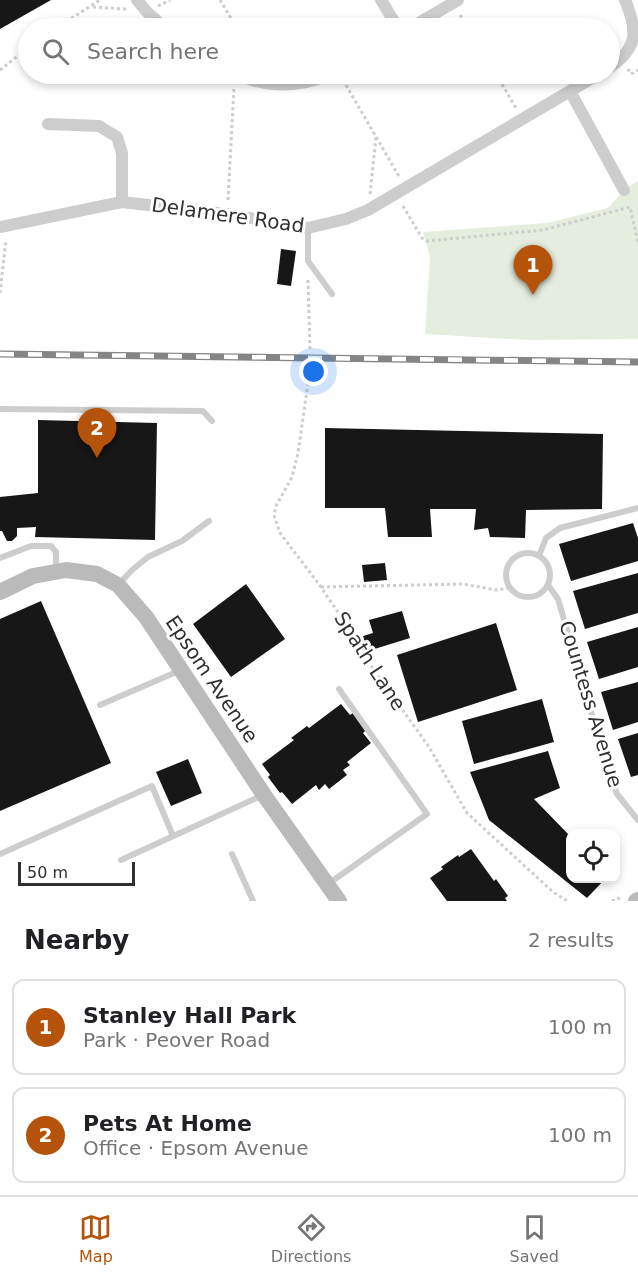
<!DOCTYPE html>
<html lang="en">
<head>
<meta charset="utf-8">
<style>
  body { margin:0; font-family:"DejaVu Sans",sans-serif; background:#f2f2f2; color:#202124 }
  .controls { position:absolute; right:18px; bottom:18px; display:grid; overflow:hidden; border-radius:12px; box-shadow:0 3px 9px #0003 }
  .controls button { width:54px; height:54px; display:grid; place-items:center; padding:0; border:0; border-bottom:2px solid #e0e0e0; background:#fff; color:#202124; font:30px sans-serif }
  .scale { position:absolute; left:18px; bottom:15px; width:117px; box-sizing:border-box; padding-left:6px; border:3px solid #303030; border-top:0; font-size:16px; line-height:21px; white-space:nowrap; color:#303030; -webkit-text-stroke:4px #fff; paint-order:stroke }
  .you { position:absolute; left:314px; top:372px; width:21px; height:21px; margin:-15px; border:4px solid #fff; border-radius:50%; background:#1a73e8; box-shadow:0 0 0 9px #1a73e833 }
  .badge { display:grid; place-items:center; width:39px; height:39px; border-radius:50%; background:#b45309; color:#fff; font-size:20px; font-weight:700 }
  .pin { position:absolute; translate:-50% -50px; filter:drop-shadow(0 2px 3px #0008) }
  .pin::after { content:''; position:absolute; top:32px; width:21px; height:18px; background:inherit; clip-path:polygon(0 0,100% 0,50% 100%) }
  .list { margin:0; padding:0; list-style:none }
  h2 { display:flex; justify-content:space-between; align-items:center; height:78px; margin:0; padding:0 24px; font-size:26px }
  h2 small { font-size:20px; font-weight:400; color:#757577 }
  .list li { display:grid; grid-template-columns:39px 1fr auto; gap:18px; align-items:center; box-sizing:border-box; height:96px; margin:0 12px 12px; padding:0 12px; border:2px solid #e0e0e0; border-radius:12px }
  .list b { display:block; font-size:22px; white-space:nowrap }
  .list p { margin:0; font-size:20px; white-space:nowrap; color:#757577 }
  .list em { font-size:20px; font-style:normal; color:#757577 }
  .icon { flex:none; width:33px; height:33px; fill:none; stroke:currentColor; stroke-width:2; stroke-linecap:round; stroke-linejoin:round }
  .map { position:relative; flex:none; width:638px; height:901px; overflow:hidden }
  .search { position:absolute; background:#fff; box-shadow:0 3px 9px #0003; left:18px; right:18px; top:18px; height:66px; display:flex; align-items:center; gap:15px; box-sizing:border-box; padding:0 21px; border-radius:33px; color:#757577; font-size:22px }
  .sheet { height:294px; background:#fff }
  nav { display:flex; justify-content:space-around; align-items:center; box-sizing:border-box; height:84px; border-top:2px solid #e0e0e0; background:#fff; font-size:16px; color:#757577 }
  nav a { display:grid; justify-items:center; gap:3px }
  nav .on { color:#b45309 }
  .map>svg:first-child { display:block }
</style>
</head>
<body>
<div class="map">
<svg width="638" height="901" viewBox="0 0 638 901">
  <rect width="100%" height="100%" fill="#fff"/>
  <path fill="#e5eddf" d="M638,181v158l-109,1 -104,-6 5,-77 -7,-25 124,-9 61,-15 16,-18z"/>
  <path fill="#171717" d="M0,0h51l-51,29z
    M281,249l15,2 -5,35 -14,-2z
    M38,420l119,3 -2,117 -120,-3 1,-10 -19,1v8l-5,5h-5l-5,-10h-2v-34l38,-4z
    M325,428l278,6 -1,75 -76,1 -1,28 -35,-1 -2,-9 -14,2 2,-21h-46l2,28h-44l-3,-29h-60z
    M633,523l5,15v23l-67,20 -12,-37z
    M385,563l2,17 -23,2 -2,-17z
    M638,573v40l-53,16 -12,-38z
    M246,584l39,55 -54,38 -38,-53z
    M41,601l70,162 -111,48v-192z
    M402,611l8,27 -42,13 -5,-15 10,-3 -4,-13z
    M496,623l21,67 -99,32 -21,-67z
    M638,627v40l-39,12 -12,-37z
    M638,682v40l-25,8 -12,-38z
    M542,699l12,43 -80,22 -12,-43z
    M341,704l9,11 3,-2 13,17 -3,3 8,10 -24,19 3,3 -7,5 4,5 -18,14 -4,-5 -6,6 -3,-5 -24,19 -10,-12 -2,1 -12,-16 2,-2 -8,-11 32,-24 -3,-2 16,-12 2,2z
    M638,733v42l-7,2 -13,-38z
    M548,751l12,37 -26,11 36,37v42h36l-19,20 -98,-78 -19,-48z
    M188,759l14,34 -31,13 -15,-34z
    M471,849l23,32 2,-2 12,17 -3,2 2,3h-60l-17,-23 13,-9 -2,-2 17,-12 1,2z"/>
  <g fill="none" stroke-linecap="round" stroke-linejoin="round">
    <path stroke="#cdcdcd" stroke-width="3" stroke-dasharray="3 3" stroke-linecap="butt" d="M220,0l17,28
      M158,6l12,-6
      M93,7l32,2 3,-1
      M460,15l8,13
      M56,28l44,-28
      M628,69l3,5 7,-4
      M0,70l28,-22
      M172,74l52,1
      M496,74l20,34
      M343,80l57,98
      M370,194l6,-57
      M228,200l6,-113
      M403,206l19,32 5,3 116,-11 87,-23 8,35
      M308,280l2,69
      M0,293l6,-54
      M308,383l-10,70 -6,24 -16,29 -2,9 6,18 41,54 35,52 16,28 57,80 38,66 86,79 14,9
      M321,587l142,-3 33,6 14,-2
      M612,901l6,-3 3,2"/>
    <path stroke="#cdcdcd" stroke-width="6" d="M308,228v33l24,33
      M0,409l203,2 9,10
      M506 575a22 22 0 1 1 44 0a22 22 0 1 1-44 0Z
      M539,556l7,-18 14,-10 78,-20
      M0,558l31,-12h20l5,6v19
      M118,585l14,-15 16,-13 34,-16 27,-20
      M548,585l10,14 52,177 7,18 21,26
      M100,705l81,-35
      M0,854l152,-68 21,50
      M232,854l21,47
      M121,860l142,-65
      M328,884l99,-70 -88,-125"/>
    <path stroke="#cdcdcd" stroke-width="12" d="M137,0l10,12 18,16
      M381,0l17,28
      M410,28l48,-28
      M610,67c28,-19 28,-36 15,-67
      M237,74c30,15 64,13 94,0
      M570,91l54,99
      M48,124l51,2 18,11 5,16v49
      M0,227l122,-25 105,12 81,14 38,-9 22,-9 231,-136"/>
    <path stroke="#bababa" stroke-width="16" d="M0,592l33,-16 33,-6 31,4 21,11 28,32 118,178 75,106
      M636,901l2,-1"/>
    <defs>
      <path id="rail" d="M0,354l638,8"/>
    </defs>
    <use href="#rail" stroke="#858585" stroke-width="7"/>
    <use href="#rail" stroke="#fff" stroke-width="4.5" stroke-dasharray="14" stroke-linecap="butt"/>
  </g>
  <g text-anchor="middle" dominant-baseline="central" stroke-width="6" stroke-linejoin="round" paint-order="stroke">
    <g font-size="20" fill="#303030" stroke="#fff">
      <text transform="translate(228 215) rotate(8)">Delamere Road</text>
      <text transform="translate(370 661) rotate(57)">Spath Lane</text>
      <text transform="translate(212 679) rotate(56)">Epsom Avenue</text>
      <text transform="translate(591 704) rotate(73)">Countess Avenue</text>
    </g>
  </g>
</svg>
<div class="controls">
<button><svg class="icon" aria-label="locate" viewBox="0 0 24 24"><circle cx="12" cy="12" r="6"/><path d="M12 2v4M12 18v4M2 12h4M18 12h4"/></svg></button>
</div>
<div class="scale">50 m</div>
<div class="you"></div>
<div class="pin badge" style="left:533px;top:295px">1</div>
<div class="pin badge" style="left:97px;top:458px">2</div>
<div class="search"><svg class="icon" aria-label="search" viewBox="0 0 24 24"><circle cx="10" cy="10" r="6"/><path d="M15 15l6 6"/></svg>Search here</div>
</div>
<section class="sheet">
<h2>Nearby<small>2 results</small></h2>
<ul class="list">
<li><span class="badge">1</span><div><b>Stanley Hall Park</b><p>Park · Peover Road</p></div><em>100 m</em></li>
<li><span class="badge">2</span><div><b>Pets At Home</b><p>Office · Epsom Avenue</p></div><em>100 m</em></li>
</ul>
</section>
<nav>
<a class="on"><svg class="icon" aria-label="map" viewBox="0 0 24 24"><path d="M3 6l6-2 6 2 6-2v14l-6 2-6-2-6 2zM9 4v14M15 6v14"/></svg>Map</a>
<a><svg class="icon" aria-label="directions" viewBox="0 0 24 24"><path d="M12 3l9 9-9 9-9-9zM9 14v-3h6M13 9l2 2-2 2"/></svg>Directions</a>
<a><svg class="icon" aria-label="saved" viewBox="0 0 24 24"><path d="M7 4h10v16l-5-4-5 4z"/></svg>Saved</a>
</nav>
</body>
</html>
